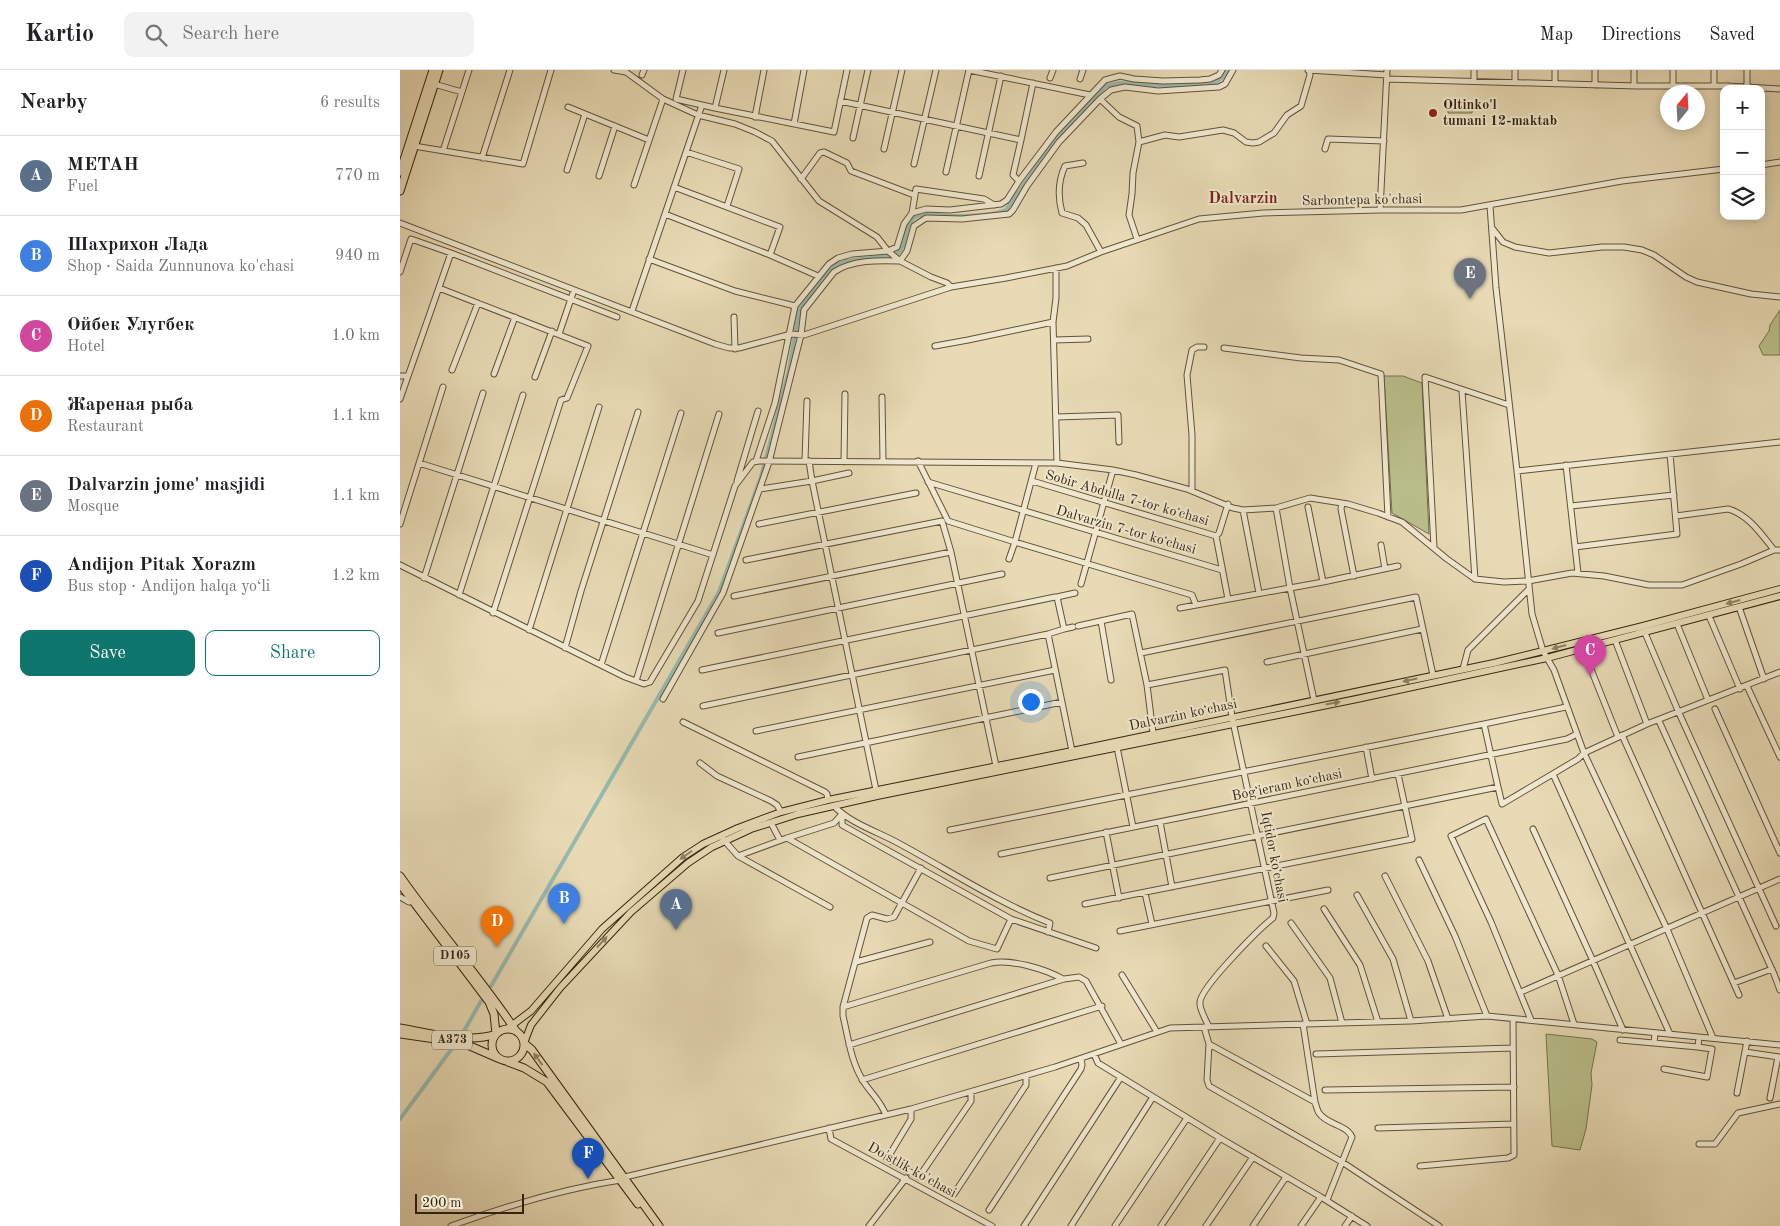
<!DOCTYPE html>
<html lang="en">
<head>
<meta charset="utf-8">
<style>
  body { margin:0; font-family:"Old Standard TT",serif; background:#f2f2f2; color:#202124 }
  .controls { position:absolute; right:15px; top:15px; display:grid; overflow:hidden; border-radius:10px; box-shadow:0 2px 12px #0003 }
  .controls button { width:45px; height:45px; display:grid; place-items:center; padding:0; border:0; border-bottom:1px solid #e0e0e0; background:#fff; color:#202124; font:25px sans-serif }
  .compass { position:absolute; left:1260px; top:15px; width:45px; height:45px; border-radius:50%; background:#fff; box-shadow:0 2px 12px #0003; rotate:18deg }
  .scale { position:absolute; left:15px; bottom:12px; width:109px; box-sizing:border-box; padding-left:5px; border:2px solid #352510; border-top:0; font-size:14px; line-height:18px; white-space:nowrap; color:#352510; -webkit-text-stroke:4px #efe7ce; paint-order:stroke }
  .you { position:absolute; left:630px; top:631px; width:18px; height:18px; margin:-12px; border:4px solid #fff; border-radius:50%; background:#1a73e8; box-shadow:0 0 0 8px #1a73e833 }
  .badge { display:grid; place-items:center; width:32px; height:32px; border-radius:50%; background:#0f766e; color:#fff; font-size:16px; font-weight:700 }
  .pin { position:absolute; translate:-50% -41px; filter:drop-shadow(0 1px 2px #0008) }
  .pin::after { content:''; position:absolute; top:26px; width:18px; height:15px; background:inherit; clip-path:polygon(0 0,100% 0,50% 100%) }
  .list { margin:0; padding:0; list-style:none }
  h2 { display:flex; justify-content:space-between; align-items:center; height:65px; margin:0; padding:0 20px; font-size:21px }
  h2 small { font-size:16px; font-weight:400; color:#757577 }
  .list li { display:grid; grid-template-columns:32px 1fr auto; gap:15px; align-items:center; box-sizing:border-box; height:80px; padding:0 20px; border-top:1px solid #e0e0e0 }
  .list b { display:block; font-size:19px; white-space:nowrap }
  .list p { margin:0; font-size:16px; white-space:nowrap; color:#757577 }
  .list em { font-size:16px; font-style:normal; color:#757577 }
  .actions { display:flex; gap:10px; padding:15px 20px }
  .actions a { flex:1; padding:11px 0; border:1px solid #0f766e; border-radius:10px; text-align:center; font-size:18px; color:#0f766e }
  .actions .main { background:#0f766e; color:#fff }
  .icon { flex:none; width:28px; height:28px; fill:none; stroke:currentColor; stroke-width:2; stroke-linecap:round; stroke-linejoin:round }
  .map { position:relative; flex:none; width:1380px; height:1156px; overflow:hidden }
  header { display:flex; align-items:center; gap:30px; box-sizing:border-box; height:70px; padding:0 25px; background:#fff; border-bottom:1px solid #e0e0e0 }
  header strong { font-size:24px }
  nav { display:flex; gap:28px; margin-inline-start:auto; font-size:18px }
  .search { width:350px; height:45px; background:#f2f2f2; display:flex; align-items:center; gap:12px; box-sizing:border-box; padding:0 18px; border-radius:10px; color:#757577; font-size:19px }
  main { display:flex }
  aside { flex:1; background:#fff }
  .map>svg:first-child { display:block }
</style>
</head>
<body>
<header>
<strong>Kartio</strong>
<div class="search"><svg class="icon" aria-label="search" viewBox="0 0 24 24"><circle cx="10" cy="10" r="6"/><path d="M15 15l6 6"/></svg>Search here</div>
<nav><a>Map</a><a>Directions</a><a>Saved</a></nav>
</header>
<main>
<aside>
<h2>Nearby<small>6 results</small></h2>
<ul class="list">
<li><span class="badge" style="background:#5c6f8a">A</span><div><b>МЕТАН</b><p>Fuel</p></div><em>770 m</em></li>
<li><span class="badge" style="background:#3f7fe0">B</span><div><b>Шахрихон Лада</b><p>Shop · Saida Zunnunova ko'chasi</p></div><em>940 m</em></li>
<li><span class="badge" style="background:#d1479c">C</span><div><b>Ойбек Улугбек</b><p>Hotel</p></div><em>1.0 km</em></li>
<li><span class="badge" style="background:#e8710a">D</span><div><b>Жареная рыба</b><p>Restaurant</p></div><em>1.1 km</em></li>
<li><span class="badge" style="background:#6b7280">E</span><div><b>Dalvarzin jome' masjidi</b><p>Mosque</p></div><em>1.1 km</em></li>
<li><span class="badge" style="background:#1a4fb4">F</span><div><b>Andijon Pitak Xorazm</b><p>Bus stop · Andijon halqa yo‘li</p></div><em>1.2 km</em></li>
</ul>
<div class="actions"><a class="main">Save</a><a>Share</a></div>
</aside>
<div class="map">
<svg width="1380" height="1156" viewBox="0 0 1380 1156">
  <rect width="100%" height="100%" fill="#e7dab4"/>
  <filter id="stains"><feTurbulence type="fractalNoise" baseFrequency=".004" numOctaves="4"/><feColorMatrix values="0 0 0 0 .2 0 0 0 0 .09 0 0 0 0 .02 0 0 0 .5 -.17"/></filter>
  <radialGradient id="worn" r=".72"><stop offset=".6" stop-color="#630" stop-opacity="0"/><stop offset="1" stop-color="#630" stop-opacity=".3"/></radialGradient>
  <path fill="#b9be8a" stroke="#77724d" d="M1048,31l25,1 -1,11h-24z
    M1380,240v45h-17l-4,-9 10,-15 1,-6z
    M984,306h19l19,7 7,151 -37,-21z
    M1146,964l46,5 5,3 -6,31 1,12 -6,44 -6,21 -28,-4z"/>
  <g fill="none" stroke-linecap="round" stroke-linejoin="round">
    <path stroke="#97bab0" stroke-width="4" d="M91,916l228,-394 42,-115 28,-107 10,-59 24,-34 15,-13 8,-3 50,-6c13,-9 6,-32 21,-39 10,-4 25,0 35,0 16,0 39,0 54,-6l48,-68 52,-56 13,-3 51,3 45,-3 8,-6 5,-7
      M64,961l17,-30
      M0,1049l53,-72"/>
    <defs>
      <path id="minor" d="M214,0l12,2 37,27 35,16 37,9 20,8 17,9 47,60 58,36 11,14 12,10 31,16 16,6 4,4
        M283,0l-7,29 39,9 9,-38
        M908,0l79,5
        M1195,0v15
        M1314,0v16
        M1347,0v18
        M242,5l2,-5
        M650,8l3,-8
        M680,9l3,-9
        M987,9l250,7h91l52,3
        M1074,11v-11
        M1115,12v-12
        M34,14l28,8
        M1155,14v-14
        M1234,16v-16
        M1273,16v-16
        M440,31l181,39 12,-57
        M168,37l81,33
        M315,38l119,24 13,-62
        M355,47l9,-47
        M394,54l10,-54
        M453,68l15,-68
        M621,70l-8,35 6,6 37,-49 49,-52 15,-4 14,3 29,2 37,-1 10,-1 9,-4 3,-5
        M739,72l26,-7 14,2 44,-7 11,3 12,9 7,1 6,-1 15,-9 13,-18 14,-9 9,-31 -1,-5
        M14,76l109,18 28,-94
        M484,79l18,-79
        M925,79l3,-10 56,2
        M43,81l26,-81
        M286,82l53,17 -12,37
        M82,88l28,-88
        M683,93l-18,3c-7,15 -7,32 -3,47l16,5 8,7 15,27
        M514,94l22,-94
        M1361,95l19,-3
        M167,100l18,-56
        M546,102l23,-102 121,25
        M199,106l16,-50
        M579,106l22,-100
        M401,109l19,-26 4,-1 23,11 4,8 63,24
        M234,115l29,-86
        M1090,136l6,82 21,183 15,143 11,37 11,19 30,83 83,176 46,109
        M980,140l7,-140
        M512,143l14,-4 24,1 51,-6 6,-4 12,-19
        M265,144l105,41 10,-28 -106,-40
        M0,153l315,121 14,4h10l52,-14 13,1 147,-48 55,-9 61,-12 34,-14 98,-33 64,-6 117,-3h81l161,-29 102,-12
        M1092,158l11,14 12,5 34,6 53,-6h22l18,3 12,5 32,22 11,5 54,12 29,3
        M737,169l-8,-24 3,-21 1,-21 6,-31 -2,-16 -18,-9 -19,-18 11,-9 14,-3 33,4 61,-4 6,-3 8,-14
        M370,185l48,21
        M249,189l86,32 60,15
        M656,198v30l-3,24 4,141
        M0,202l11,-33 40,14 166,64
        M39,218l149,58 -21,52 -6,2 -68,213
        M232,241l70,-206
        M334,247l1,32
        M159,264l15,-44
        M654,270l34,-1
        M535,276l33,-6 85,-18
        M824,278l77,10 38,2 42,14 7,143
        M52,300l26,-67
        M94,304l21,-57
        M0,306h8
        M135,307l17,-46
        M1062,321l13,188
        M482,327l1,65
        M0,329l51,-146
        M657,347l61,-2 1,27
        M405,390l2,-59
        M356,391l19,-58 20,-97 34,-42 9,-6 14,-4 36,-3 9,-4 7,-23 8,-11 4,-24 68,10 10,6
        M409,391l3,20 64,309
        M518,391l30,60 67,21 21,-79
        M444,392l1,-68
        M19,393l294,92
        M1166,395l12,108
        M1117,401l263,-29
        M337,411l21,-70
        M632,411l184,55
        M528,412l294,88
        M360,419l52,-8 37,-8
        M792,421v-56l-5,-60 5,-25 5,-3h7
        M942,433l-1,6 13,67
        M828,434l-9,29 -3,3 12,63
        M1171,436l103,-11
        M908,437l15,75
        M876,438l14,80 24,112
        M843,440l16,83
        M1276,446l52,-7c20,5 34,26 46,41
        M0,454l43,-137
        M359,454l157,-31
        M981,475l4,24
        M1034,477l-9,-170 84,28
        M1175,477l102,-13 -7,-80
        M609,489l6,-17 177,53 4,10
        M346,490l196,-39 9,31 45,214
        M0,495l225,112 19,7 6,-2 48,-81 37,-115 18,-24 6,-1 298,2 56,7 23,5 51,14 46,19 10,2 33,-2 34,-10 38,6 30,9 24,9 45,37 28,20 29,3 24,-1 44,-8 32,3 45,9h33l59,-21 33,-14h6
        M24,508l59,-185
        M681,514l32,-114
        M59,525l64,-200
        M334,526l217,-44
        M657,527l18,-4
        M1339,537l25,72
        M780,538l143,-26 75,-16
        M1309,546l31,73
        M701,551l10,59
        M1277,554l31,76
        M678,556l54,-12 15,71 6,48
        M664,559l9,-2
        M129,560l70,-223
        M318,563l284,-59
        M1245,563l34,80 97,213
        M648,564l24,117
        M1215,570l32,84
        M165,578l16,-57 57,-179
        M1183,579l35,88
        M741,583l275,-56 17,78
        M867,592l155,-33
        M201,595l80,-252
        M1063,599l5,-19 61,-61
        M302,600l353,-73h2l7,32 -16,5 -345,72
        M236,611l83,-267
        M747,615l78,-15 7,47 42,196 -1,5c-14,11 -72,69 -73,84 -1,7 6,18 9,25
        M1347,616l33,71
        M263,629l60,-106 46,-131 32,-127 3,-25 30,-38c18,-12 44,-12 66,-11l7,-10 7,-25 12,-8 36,1 47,-5 4,-4 14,-24 32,-44 41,-43
        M1315,639l65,144
        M1259,651l115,253 6,16
        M283,652l142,70 2,2 1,6
        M1084,654l82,-17
        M356,661l299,-61
        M1222,665l117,260
        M717,677l16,80
        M966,677l6,32
        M398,687l264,-55
        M300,693l17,13 54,25 6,4 4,7
        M1153,704l117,260
        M434,736c17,18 45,26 66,38 50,27 97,58 150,79l-2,9
        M442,744l-8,9 -47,15 182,103 28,8 14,-30
        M442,745v10l169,94 85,29
        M760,752l12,65
        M371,753l9,17
        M1133,759l60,132 30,69
        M550,760l534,-106 14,63
        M706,762l13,66
        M323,769l15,17 49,-18
        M601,784l566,-115 10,-5
        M338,786l92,51
        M1019,790l36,76 32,80
        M985,806l43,85 20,58
        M650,808l448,-91 4,17 76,-45 6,-6 63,-29 133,-52
        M745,823l7,31
        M957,825l36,64 18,62
        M0,827l9,5 5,-1
        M685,834l327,-65 -14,-65
        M924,839l36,56 18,57
        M891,853l39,55 12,45
        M720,861l208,-41
        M866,876l28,35 13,43
        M456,892l74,-20
        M722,905l35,57
        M1334,913l38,-14
        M1121,922l259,-113
        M443,937l148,-44c21,-4 54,6 72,16
        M1131,950l-40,-98 -40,-86 35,-17 72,156 16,49
        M903,954l12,78c1,3 2,8 4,11 8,12 27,11 33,24l-25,63
        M804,957l5,17 -2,36 2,6 133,76 97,64
        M1220,970l34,3 1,-10
        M1254,973l44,4
        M809,974l106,58
        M449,975l215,-66 15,-2 7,4 35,63
        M1345,982l34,5
        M694,984l4,9 122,75 101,59 46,29
        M916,984l197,-6
        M1264,999l43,8 5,-28 -14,-2 1,-10
        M462,1010l240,-74
        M925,1020l189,-3
        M1337,1023l10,-52
        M1370,1028l8,-41
        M511,1039v10l-24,40 32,18 52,-76v-9
        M486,1045c-7,-17 -16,-22 -24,-36 -11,-18 -14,-42 -19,-63v-9l24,-89 5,-3 15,4 7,-2 27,-49
        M429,1058l2,11 161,87
        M978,1058l136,-4
        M1299,1074h16l23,-31 42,-9
        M1020,1096l88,-8 6,-3 -1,-136
        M554,1124l72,-109v-9
        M589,1140l92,-141 1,-4 -1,-6
        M51,1156c55,-20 111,-37 170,-46l4,-3 286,-68 144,-42 115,-39 241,-7 76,-5 293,29
        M469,1156l37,-48
        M624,1156l97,-149
        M671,1156l82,-129
        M715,1156l72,-108
        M761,1156l59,-88
        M806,1156l47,-69
        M853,1156l33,-49
        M901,1156l20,-29
        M945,1156l7,-10"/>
      <path id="major" d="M107,959l24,-18 71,-82 81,-72 20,-13 35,-16 43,-16 47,-12 244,-49 422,-88 149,-37 137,-37
        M124,973l7,-18 29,-37 71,-76 57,-49 24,-16 39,-18 47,-15 79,-18 480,-97 190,-41 233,-62"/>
      <path id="highway" d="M0,102l33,-102
        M0,121l39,-121
        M0,806c37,53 80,101 116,155
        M0,814l89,118 5,12 2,20c-27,10 -68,-1 -96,-6
        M92 975a16 16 0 1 1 32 0a16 16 0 1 1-32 0Z
        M0,964l63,9 37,16
        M124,973l8,7 127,176
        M108,992l16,6 23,14 91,122"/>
    </defs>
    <use href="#minor" stroke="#625239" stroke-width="7"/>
    <use href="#major" stroke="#352510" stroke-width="8"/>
    <use href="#highway" stroke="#352510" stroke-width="9"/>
    <use href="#minor" stroke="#efe7ce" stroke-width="5"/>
    <use href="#major" stroke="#e7dab4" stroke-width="6"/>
    <use href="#highway" stroke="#e7dab4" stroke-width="7"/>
  </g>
  <defs><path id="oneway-solid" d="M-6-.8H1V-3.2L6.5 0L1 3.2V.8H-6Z" transform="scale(1.25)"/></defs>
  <g fill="#8e8062">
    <use href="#oneway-solid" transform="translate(1333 532) rotate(165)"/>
    <use href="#oneway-solid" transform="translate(1159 577) rotate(165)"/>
    <use href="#oneway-solid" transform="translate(1010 610) rotate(168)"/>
    <use href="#oneway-solid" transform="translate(933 633) rotate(-11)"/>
    <use href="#oneway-solid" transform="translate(286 785) rotate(145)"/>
    <use href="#oneway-solid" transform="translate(202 872) rotate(-47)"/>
    <use href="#oneway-solid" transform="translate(138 989) rotate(-126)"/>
  </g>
  <circle fill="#8f2418" stroke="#efe7ce" stroke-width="2" cx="1033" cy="43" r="5"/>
  <g text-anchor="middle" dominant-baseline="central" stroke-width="4" stroke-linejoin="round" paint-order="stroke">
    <g fill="#efe7ce" stroke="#6d5f49" stroke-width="1">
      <rect x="34" y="876.5" width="42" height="19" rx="4"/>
      <rect x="32" y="960.5" width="40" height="19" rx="4"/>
    </g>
    <g font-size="12" font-weight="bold" fill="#352510">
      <text x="55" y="886">D105</text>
      <text x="52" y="970">A373</text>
    </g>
    <g font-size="14" font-weight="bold" fill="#352510" stroke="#efe7ce" text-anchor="start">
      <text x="1043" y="35">Oltinko'l<tspan x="1043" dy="16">tumani 12-maktab</tspan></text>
    </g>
    <g font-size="14" fill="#352510" stroke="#efe7ce">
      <text transform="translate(962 130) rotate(-1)">Sarbontepa ko'chasi</text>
      <text transform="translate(727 428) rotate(16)">Sobir Abdulla 7-tor koʻchasi</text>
      <text transform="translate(726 460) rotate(16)">Dalvarzin 7-tor koʻchasi</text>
      <text transform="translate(783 645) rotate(-12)">Dalvarzin koʻchasi</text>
      <text transform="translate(887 715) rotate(-12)">Bogʻieram koʻchasi</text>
      <text transform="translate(874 787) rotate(79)">Iqtidor koʻchasi</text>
      <text transform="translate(512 1100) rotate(29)">Do'stlik ko'chasi</text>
    </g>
    <g font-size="16" font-weight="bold" fill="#7a1f14" stroke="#efe7ce">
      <text x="843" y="129">Dalvarzin</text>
    </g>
  </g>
  <rect width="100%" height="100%" filter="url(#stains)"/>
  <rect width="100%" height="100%" fill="url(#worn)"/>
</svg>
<div class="controls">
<button>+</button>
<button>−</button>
<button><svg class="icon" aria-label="layers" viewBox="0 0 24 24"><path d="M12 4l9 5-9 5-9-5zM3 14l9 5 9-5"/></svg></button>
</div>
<svg class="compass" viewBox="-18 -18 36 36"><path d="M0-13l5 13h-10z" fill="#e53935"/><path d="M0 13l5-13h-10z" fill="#757577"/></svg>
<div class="scale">200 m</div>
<div class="you"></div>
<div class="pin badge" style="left:276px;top:860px;background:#5c6f8a">A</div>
<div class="pin badge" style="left:164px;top:854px;background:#3f7fe0">B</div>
<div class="pin badge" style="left:1190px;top:606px;background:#d1479c">C</div>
<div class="pin badge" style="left:97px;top:877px;background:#e8710a">D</div>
<div class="pin badge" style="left:1070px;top:229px;background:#6b7280">E</div>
<div class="pin badge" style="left:188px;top:1109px;background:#1a4fb4">F</div>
</div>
</main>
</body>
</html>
